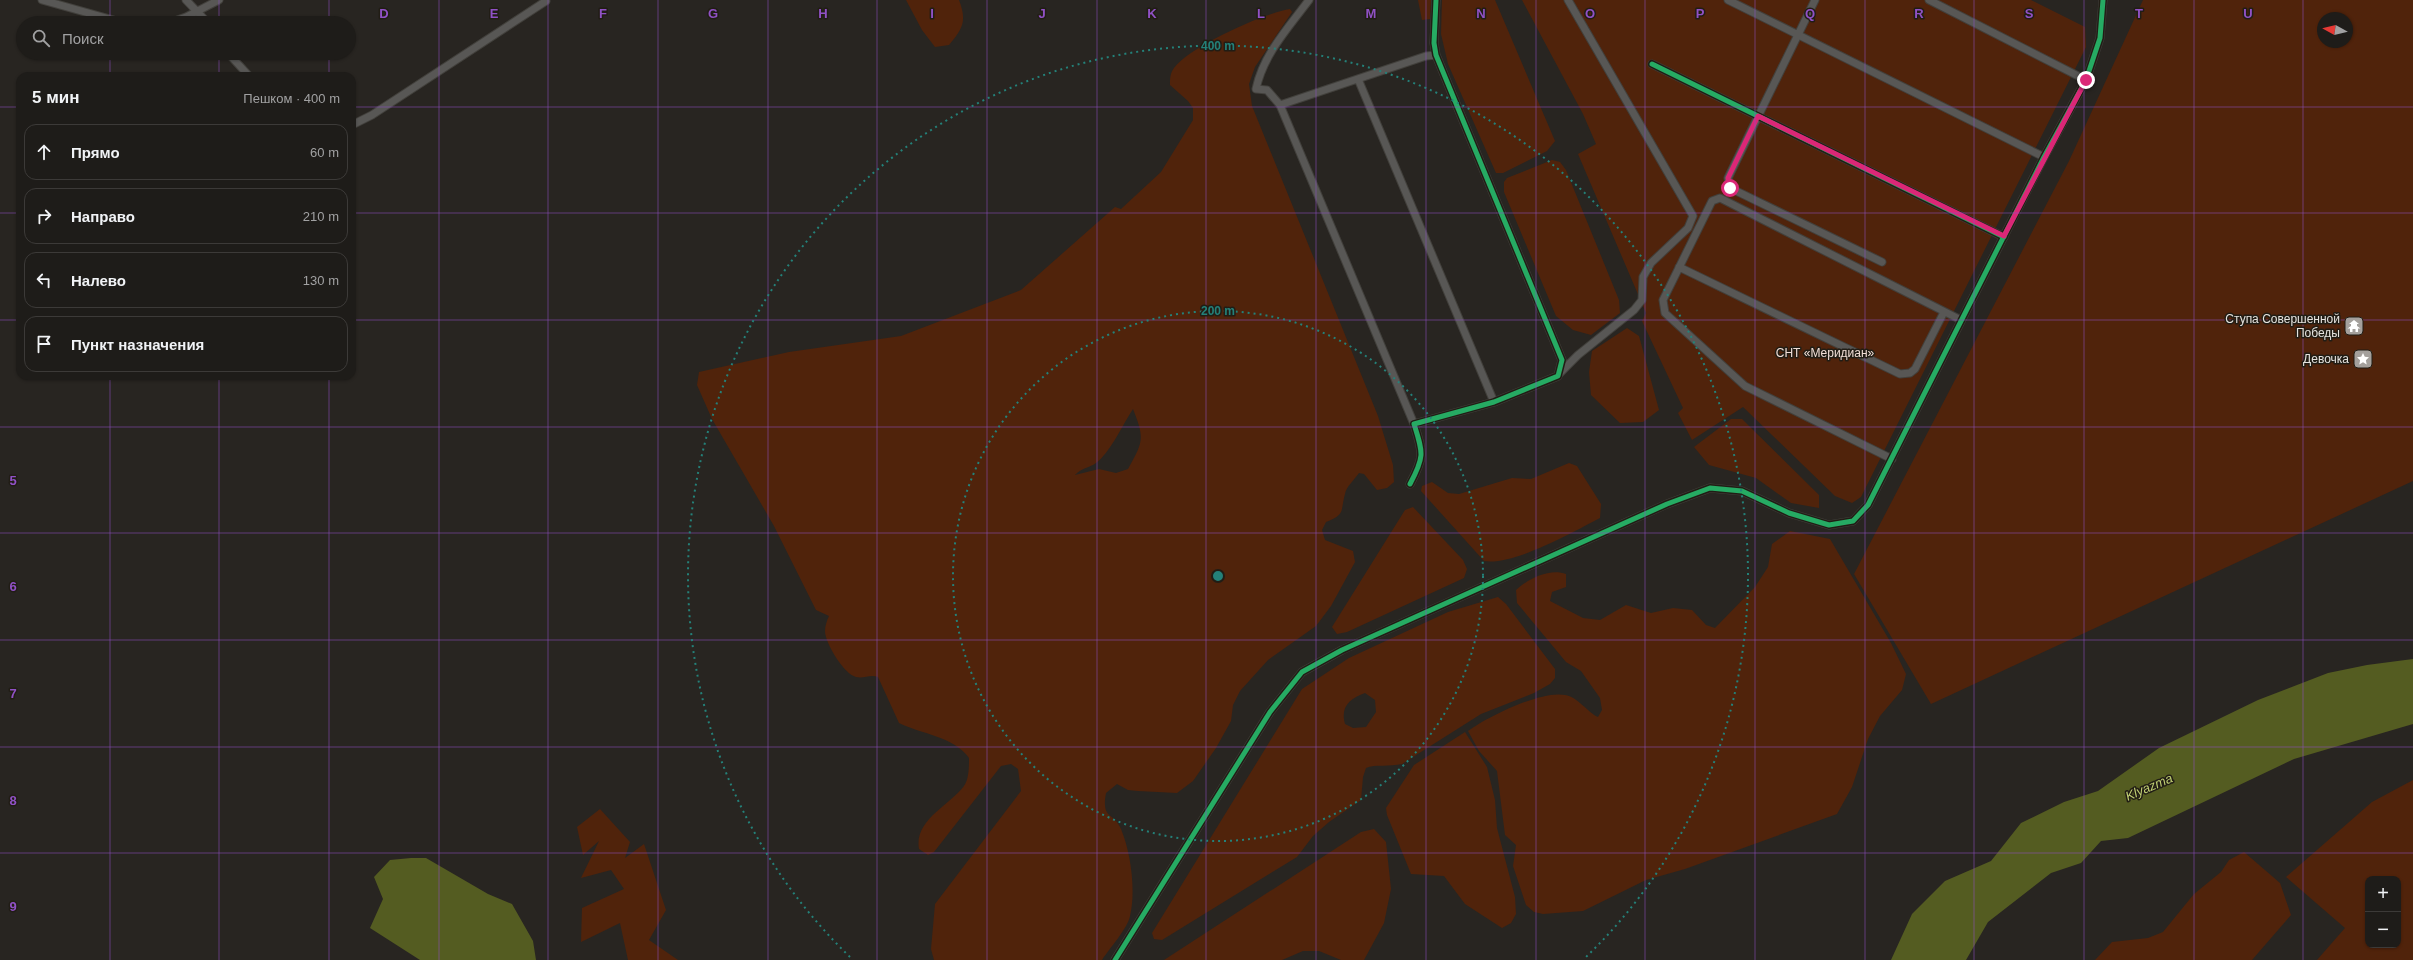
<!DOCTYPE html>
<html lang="ru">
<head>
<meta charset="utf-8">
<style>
  body { margin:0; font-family:Helvetica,sans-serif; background:#262522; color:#f1f3f6 }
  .controls { position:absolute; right:12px; bottom:12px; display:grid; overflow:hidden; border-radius:8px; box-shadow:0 1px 3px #0004 }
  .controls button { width:36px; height:36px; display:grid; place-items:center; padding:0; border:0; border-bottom:1px solid #3c3a38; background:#1e1c19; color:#f1f3f6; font:20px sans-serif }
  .compass { position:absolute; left:2317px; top:12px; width:36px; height:36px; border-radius:50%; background:#1e1c19; box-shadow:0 1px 3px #0004; rotate:278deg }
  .stop { position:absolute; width:12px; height:12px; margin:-9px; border:3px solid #db2777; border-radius:50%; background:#fff }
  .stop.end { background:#db2777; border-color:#fff; box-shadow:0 1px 4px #0008 }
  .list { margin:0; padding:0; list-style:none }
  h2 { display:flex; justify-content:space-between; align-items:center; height:52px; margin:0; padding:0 16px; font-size:17px }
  h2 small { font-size:13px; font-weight:400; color:#a1a1a2 }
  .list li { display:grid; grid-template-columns:26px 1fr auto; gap:12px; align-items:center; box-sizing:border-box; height:56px; margin:0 8px 8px; padding:0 8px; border:1px solid #3c3a38; border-radius:12px }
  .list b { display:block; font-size:15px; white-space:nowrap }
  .list em { font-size:13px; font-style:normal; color:#a1a1a2 }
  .icon { flex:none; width:22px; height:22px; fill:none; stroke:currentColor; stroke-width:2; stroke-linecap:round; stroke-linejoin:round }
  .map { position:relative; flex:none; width:2413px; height:960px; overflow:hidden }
  .search { position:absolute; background:#1e1c19; box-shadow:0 1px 3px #0004; left:16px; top:16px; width:340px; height:44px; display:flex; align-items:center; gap:10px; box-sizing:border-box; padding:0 14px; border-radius:22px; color:#a1a1a2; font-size:15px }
  .panel { position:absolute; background:#1e1c19; box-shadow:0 1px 3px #0004; left:16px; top:72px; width:340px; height:308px; border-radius:12px }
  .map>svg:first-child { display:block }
</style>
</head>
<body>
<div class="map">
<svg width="2413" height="960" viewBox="0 0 2413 960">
  <rect width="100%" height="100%" fill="#282521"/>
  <path fill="#50230b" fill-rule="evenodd" d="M906,0h53c8,21 4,28 -10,45l-14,2 -13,-17z
    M1418,0h13l-1,19 -8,1z
    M1442,0h53l60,141 -8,10 -44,22h-7l-48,-109 -7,-30z
    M1522,0h509l54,27 1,20 -225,450 -9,6 -17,-7 -92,-89 -51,33 -14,-27 5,-5 -41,-87 4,-8 -68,-159 18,-10 -13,-30z
    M2143,0h270v481l-482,223 -77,-130 215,-413zM2323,18h24v24h-24z
    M1290,9l2,3 -37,55 -6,17 3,22 126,310 15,49 1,17 -7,6 -10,2 -13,-16 -5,-1c-4,6 -13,14 -14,21 -5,18 1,20 -19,28l-4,8 3,10 28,11 2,11 -24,44 -15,20 -48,34 -28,31 -7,14 -2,16 -15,27 -23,33 -16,12 -39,-2 -10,-1 -11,-6 -11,9c-5,27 8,19 15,36 10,24 15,62 9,87 -2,12 -21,33 -28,44h-168l-3,-11 4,-45 86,-113 -3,-22 -7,-5 -10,2 -67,86 -6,3 -9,-6c-5,-29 30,-43 45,-63 5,-7 5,-19 5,-28 -14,-21 -48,-24 -70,-35l-21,-46c-8,-3 -14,2 -22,0 -12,-3 -31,-34 -31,-46 0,-5 2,-11 4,-15l-13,-6 -42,-84 -62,-107 -15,-34 2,-13 90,-20 112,-16 120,-46 94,-83 6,2 40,-37 32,-52v-12l-5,-7 -18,-16c0,-6 0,-12 4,-17 15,-21 90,-55 116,-59zM1133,409c12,30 10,33 -5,60l-12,4 -17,-4 -24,6c6,-7 14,-7 21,-12 14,-10 27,-39 37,-54z
    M1552,160l8,2 6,8 53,130 1,13 -29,22 -18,-5 -17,-14 -52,-124v-10l3,-4z
    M1627,328l12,8 20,74 -16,12 -23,1 -29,-28 -2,-23 3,-21z
    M1731,419h11l77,76v13l-28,-5 -35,-25 -47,-13 -15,-18z
    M1569,463l8,3 24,38 -1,14c-27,14 -87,48 -116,43l-63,-70 1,-5 10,-4 16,11 11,1 53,-16 19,1z
    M1413,507l50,53 4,9 -3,9 -117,54 -10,2 -5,-7 73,-117z
    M1790,531l40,8 61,104 15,31 -4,16 -22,26 -12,23 -16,48 -15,27 -152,55 -39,11 -63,31 -40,3 -9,-2 -8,-7 -13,-39 3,-21 -11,-10 -8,-64 -18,-20 -11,-20c19,-14 73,-41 97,-36 13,2 22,17 33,22l4,-7 -2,-12 -19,-27 -15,-9 -49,-59 -1,-13c12,-11 33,-22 50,-16v13l-14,5 -2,9 33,17 17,2 26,-15 25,8 22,-5 19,2 14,15 9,3 40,-41 13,-20 4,-23z
    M1498,597l8,7 49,65v9l-5,6 -16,9 -53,21 -79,50c-12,3 -27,0 -36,4l-3,9 -2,23 -32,22 -16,14 -16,21 -135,83 -8,-1 -2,-6 150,-244 47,-31 99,-46zM1365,693l10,7 1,12 -10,15 -13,1 -8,-4c-5,-17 5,-26 20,-31z
    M1465,732l22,35 8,33 2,28 18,69 1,17 -5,9 -9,5 -37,-24 -21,-28 -33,-2 -24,-59 -1,-7 28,-43z
    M2413,780v180h-96l28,-32 -59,-51 86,-75zM2368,879h30v66h-30z
    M600,809l30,33 -5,16 19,-14 22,66 -17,30 29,20h-50l-8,-37 -39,19 1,-34 42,-19 -13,-19 -30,8 18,-37 -16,14 -6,-28z
    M1374,829l12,13 5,47 -7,34 -20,37h-23l-22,-9h-16l-21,9h-118l197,-128z
    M2244,852l36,31 11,32 -39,45h-157l17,-18 36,-4 15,-6 31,-38 27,-22 8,-12z"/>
  <path fill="#545c21" d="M2413,659v65l-119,35 -166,79 -27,3 -20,22 -30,10 -63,49 -22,38h-75l21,-46 33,-33 46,-20 30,-38 43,-21 34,-11 61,-43 99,-48 70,-27 39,-8z
    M411,858h15l62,36 24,10 21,37 3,19h-116l-50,-32 13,-29 -9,-22 16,-17z"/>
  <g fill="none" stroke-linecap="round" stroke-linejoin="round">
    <defs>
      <path id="minor" d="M42,0l82,23
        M186,0l22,23
        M1728,0l316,157
        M1815,0l-87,178 2,10 152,74
        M1929,0l157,80
        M169,23l17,-6 33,-17
        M228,53l21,23
        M1652,64l352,173
        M1358,79l136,323
        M1280,105l-13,-15 -11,-1c7,-34 32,-61 53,-89
        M352,125l20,-10 174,-114
        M1679,267l221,107 10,-1 5,-4 29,-57
        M1558,375l20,-20 56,-45 8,-10 1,-23 8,-14 37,-35 5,-12 -125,-216
        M1414,424l-134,-319 146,-49 10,-1
        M1892,459l-147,-73 -80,-73 -2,-13 49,-99 8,-3 241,122
        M1410,484c15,-28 13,-31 4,-60l80,-22 64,-26 4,-16 -126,-305 -2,-12 2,-43
        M1115,960l155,-248 32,-40 40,-22 325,-146 43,-16 32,3 47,22 40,12 24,-4 15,-16 176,-348 42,-77 14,-42 3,-38"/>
    </defs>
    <use href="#minor" stroke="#42403c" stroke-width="9"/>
    <use href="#minor" stroke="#585755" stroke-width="7"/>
    <defs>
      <path id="cycleway" d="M1652,64l352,173
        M1410,484c15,-28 13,-31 4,-60l80,-22 64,-26 4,-16 -126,-305 -2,-12 2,-43
        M1115,960l155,-248 32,-40 40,-22 325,-146 43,-16 32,3 47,22 40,12 24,-4 15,-16 176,-348 42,-77 14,-42 3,-38"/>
    </defs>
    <use href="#cycleway" stroke="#211d15" stroke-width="8"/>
    <use href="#cycleway" stroke="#26ab63" stroke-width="5"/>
  </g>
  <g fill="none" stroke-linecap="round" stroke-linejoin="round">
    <path stroke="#db2777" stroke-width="5" d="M1730,188l-2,-10 30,-62 246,120 82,-156"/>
  </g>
  <path fill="none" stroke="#9051c5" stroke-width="1" stroke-opacity="0.55" d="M110,0v23M219,0v23M329,0v23M439,0v960M548,0v960M658,0v960M768,0v960M877,0v960M987,0v960M1097,0v960M1206,0v960M1316,0v960M1426,0v960M1536,0v960M1645,0v960M1755,0v960M1865,0v960M1974,0v960M2084,0v960M2194,0v960M2303,0v960M110,53v23M219,53v23M329,53v23M0,107h20M352,107h2061M0,213h20M352,213h2061M0,320h20M352,320h2061M110,376v584M219,376v584M329,376v584M0,427h2413M0,533h2413M0,640h2413M0,747h2413M0,853h2413"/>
  <g fill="none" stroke="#248179" stroke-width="2" stroke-dasharray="2 4">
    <circle cx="1218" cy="576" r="265"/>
    <path d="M850 957A530 530 0 1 1 1586 957"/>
  </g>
  <defs>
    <symbol id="temple-square" viewBox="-11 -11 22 22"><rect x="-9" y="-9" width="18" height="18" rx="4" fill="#a4a09c" stroke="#211d15"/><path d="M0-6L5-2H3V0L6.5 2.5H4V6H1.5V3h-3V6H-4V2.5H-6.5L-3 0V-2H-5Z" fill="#fff"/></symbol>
    <symbol id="sight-square" viewBox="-11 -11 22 22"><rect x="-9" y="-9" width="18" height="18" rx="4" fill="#a4a09c" stroke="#211d15"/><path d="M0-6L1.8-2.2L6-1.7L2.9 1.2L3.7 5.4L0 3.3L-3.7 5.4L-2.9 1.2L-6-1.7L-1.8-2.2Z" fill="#fff"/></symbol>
  </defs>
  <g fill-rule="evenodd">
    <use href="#temple-square" x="2343" y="315" width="22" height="22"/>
    <use href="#sight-square" x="2352" y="348" width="22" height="22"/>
  </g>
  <g text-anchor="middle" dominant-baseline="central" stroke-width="3" stroke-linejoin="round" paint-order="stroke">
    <g font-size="12" fill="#e6e3de" stroke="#211d15" text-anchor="end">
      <text x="2340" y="319">Ступа Совершенной<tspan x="2340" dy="14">Победы</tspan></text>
      <text x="2349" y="359">Девочка</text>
    </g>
    <g font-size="12" fill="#f1ded6" stroke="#211d15">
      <text x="1825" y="353">СНТ «Меридиан»</text>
    </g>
    <g font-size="13" font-style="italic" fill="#c0cf73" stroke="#211d15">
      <text transform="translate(2149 787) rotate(-23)">Klyazma</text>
    </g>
  </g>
  <g font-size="13" text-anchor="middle" font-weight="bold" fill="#9051c5" stroke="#211d15" stroke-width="3" stroke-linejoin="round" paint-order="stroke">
    <text x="384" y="18">D</text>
    <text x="494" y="18">E</text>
    <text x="603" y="18">F</text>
    <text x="713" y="18">G</text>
    <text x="823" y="18">H</text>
    <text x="932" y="18">I</text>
    <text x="1042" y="18">J</text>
    <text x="1152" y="18">K</text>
    <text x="1261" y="18">L</text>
    <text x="1371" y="18">M</text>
    <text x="1481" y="18">N</text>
    <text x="1590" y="18">O</text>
    <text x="1700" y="18">P</text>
    <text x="1810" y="18">Q</text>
    <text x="1919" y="18">R</text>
    <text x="2029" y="18">S</text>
    <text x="2139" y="18">T</text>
    <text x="2248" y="18">U</text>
    <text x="13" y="485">5</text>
    <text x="13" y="591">6</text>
    <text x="13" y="698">7</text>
    <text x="13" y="805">8</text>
    <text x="13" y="911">9</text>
  </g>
  <circle cx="1218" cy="576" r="6" fill="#248179" stroke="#211d15" stroke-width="2"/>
  <g font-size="12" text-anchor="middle" font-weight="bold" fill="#248179" stroke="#211d15" stroke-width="3" stroke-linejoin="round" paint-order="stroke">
    <text x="1218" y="50">400 m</text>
    <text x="1218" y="315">200 m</text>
  </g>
</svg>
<div class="controls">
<button>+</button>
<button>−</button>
</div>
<svg class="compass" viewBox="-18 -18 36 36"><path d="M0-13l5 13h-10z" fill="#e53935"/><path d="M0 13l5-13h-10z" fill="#a1a1a2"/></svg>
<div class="stop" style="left:1730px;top:188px"></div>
<div class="stop end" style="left:2086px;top:80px"></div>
<div class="search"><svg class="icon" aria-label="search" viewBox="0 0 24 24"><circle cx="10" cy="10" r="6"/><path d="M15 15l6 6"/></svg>Поиск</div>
<section class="panel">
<h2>5 мин<small>Пешком · 400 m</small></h2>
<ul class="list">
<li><svg class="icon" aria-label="ahead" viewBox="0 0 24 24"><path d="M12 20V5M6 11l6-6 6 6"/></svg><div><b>Прямо</b></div><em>60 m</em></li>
<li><svg class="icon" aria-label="right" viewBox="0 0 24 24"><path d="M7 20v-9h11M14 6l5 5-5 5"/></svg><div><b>Направо</b></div><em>210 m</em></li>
<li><svg class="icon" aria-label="left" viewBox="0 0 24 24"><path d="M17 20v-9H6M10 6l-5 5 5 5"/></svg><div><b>Налево</b></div><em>130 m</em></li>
<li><svg class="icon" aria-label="arrive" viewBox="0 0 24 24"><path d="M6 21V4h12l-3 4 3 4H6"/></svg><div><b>Пункт назначения</b></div></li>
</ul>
</section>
</div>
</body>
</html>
